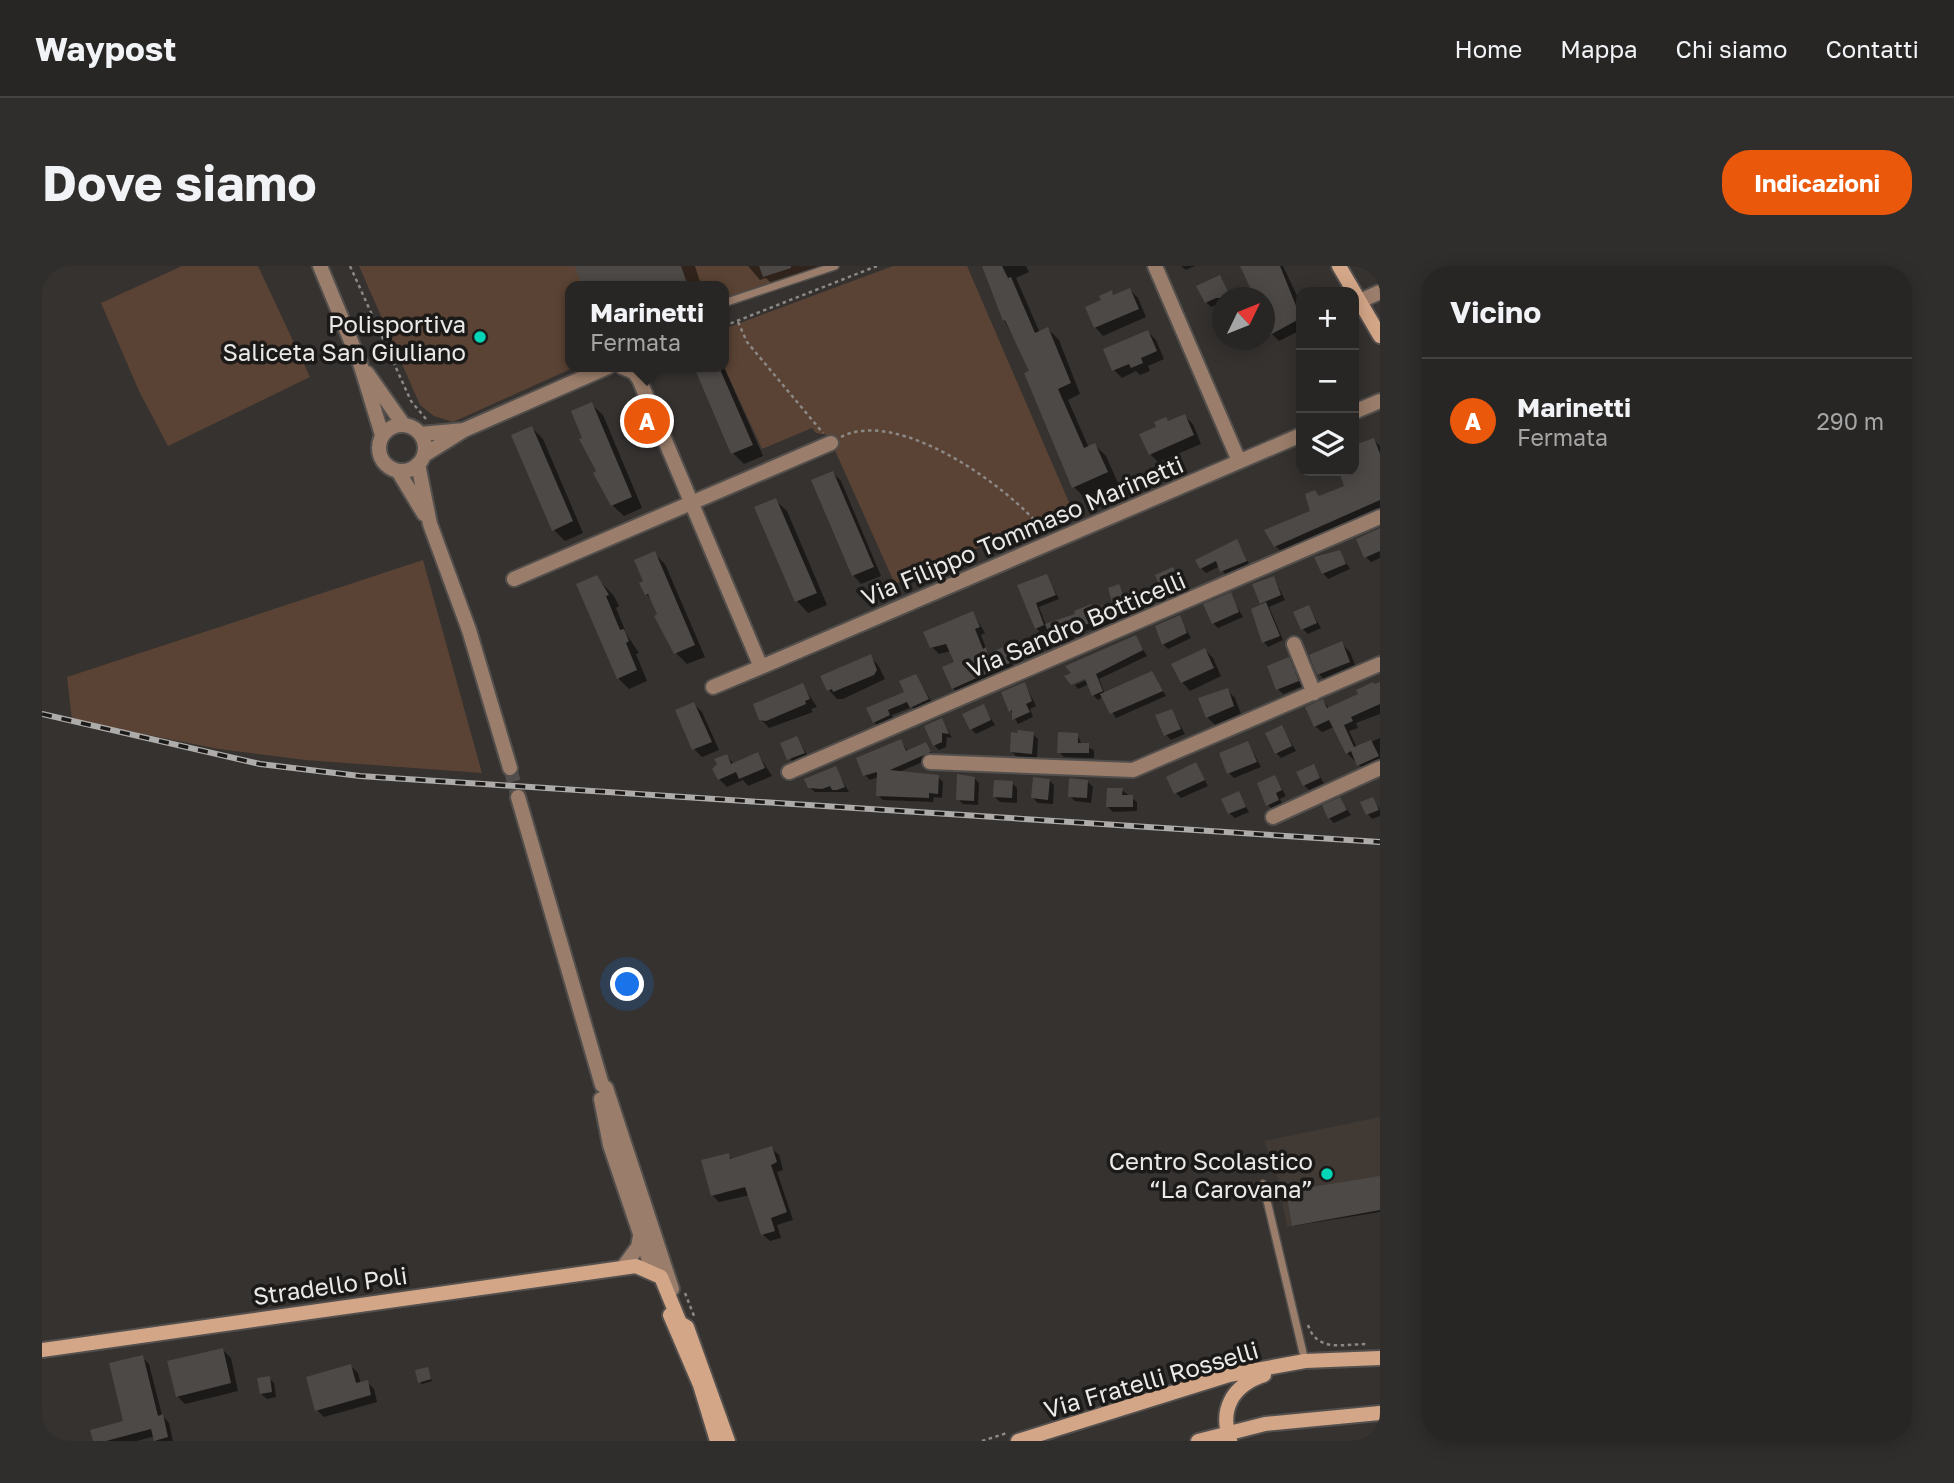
<!DOCTYPE html>
<html lang="it">
<head>
<meta charset="utf-8">
<style>
  body { margin:0; font-family:"Golos Text",sans-serif; background:#302e2c; color:#f1f3f6 }
  .controls { position:absolute; right:21px; top:21px; display:grid; overflow:hidden; border-radius:14px; box-shadow:0 4px 18px #0003 }
  .controls button { width:63px; height:63px; display:grid; place-items:center; padding:0; border:0; border-bottom:2px solid #444341; background:#282624; color:#f1f3f6; font:35px sans-serif }
  .compass { position:absolute; left:1170px; top:21px; width:63px; height:63px; border-radius:50%; background:#282624; box-shadow:0 4px 18px #0003; rotate:47deg }
  .you { position:absolute; left:586px; top:719px; width:24px; height:24px; margin:-18px; border:5px solid #fff; border-radius:50%; background:#1a73e8; box-shadow:0 0 0 10px #1a73e833 }
  .badge { display:grid; place-items:center; width:46px; height:46px; border-radius:50%; background:#ea580c; color:#fff; font-size:23px; font-weight:700 }
  .pin { position:absolute; translate:-50% -50%; border:4px solid #fff; box-shadow:0 2px 7px #0006 }
  .popup { position:absolute; left:523px; top:15px; width:164px; height:91px; box-sizing:border-box; display:grid; place-content:center; border-radius:14px; background:#282624; filter:drop-shadow(0 2px 5px #0005); font-size:23px; white-space:nowrap; color:#a5a5a6 }
  .popup b { font-size:26px; color:#f1f3f6 }
  .popup::after { content:''; position:absolute; left:50%; top:100%; margin-left:-14px; border:14px solid transparent; border-top-color:#282624 }
  .list { margin:0; padding:0; list-style:none }
  h2 { display:flex; justify-content:space-between; align-items:center; height:91px; margin:0; padding:0 28px; font-size:30px }
  h2 small { font-size:23px; font-weight:400; color:#a5a5a6 }
  .list li { display:grid; grid-template-columns:46px 1fr auto; gap:21px; align-items:center; box-sizing:border-box; height:126px; padding:0 28px; border-top:2px solid #444341 }
  .list b { display:block; font-size:26px; white-space:nowrap }
  .list p { margin:0; font-size:23px; white-space:nowrap; color:#a5a5a6 }
  .list em { font-size:23px; font-style:normal; color:#a5a5a6 }
  .icon { flex:none; width:38px; height:38px; fill:none; stroke:currentColor; stroke-width:2; stroke-linecap:round; stroke-linejoin:round }
  .map { position:relative; flex:none; width:1338px; height:1175px; overflow:hidden; border-radius:28px }
  header { display:flex; align-items:center; gap:42px; box-sizing:border-box; height:98px; padding:0 35px; background:#282624; border-bottom:2px solid #444341 }
  header strong { font-size:33px }
  nav { display:flex; gap:38px; margin-inline-start:auto; font-size:24px }
  .intro { display:flex; align-items:center; justify-content:space-between; box-sizing:border-box; height:168px; padding:0 42px }
  h1 { margin:0; font-size:49px }
  .button { padding:18px 32px; border-radius:28px; background:#ea580c; color:#fff; font-size:24px; font-weight:700 }
  main { display:flex; gap:42px; padding:0 42px }
  aside { flex:1; background:#282624; border-radius:28px; box-shadow:0 4px 18px #0003 }
  .map>svg:first-child { display:block }
</style>
</head>
<body>
<header>
<strong>Waypost</strong>
<nav><a>Home</a><a>Mappa</a><a>Chi siamo</a><a>Contatti</a></nav>
</header>
<div class="intro"><h1>Dove siamo</h1><a class="button">Indicazioni</a></div>
<main>
<div class="map">
<svg width="1338" height="1175" viewBox="0 0 1338 1175">
  <rect width="100%" height="100%" fill="#353230"/>
  <path fill="#413a34" d="M1338,851v93l-93,17 -9,-48 -14,-38z"/>
  <path fill="#5a4334" d="M140,0h76l52,111 -142,69 -29,-55 -38,-88z
    M317,0h469l-104,41v-21h-154v81h5l-122,55 -19,-6 -14,-11z
    M851,0h74l104,241 -176,77 -67,-149 -12,-2 -4,-5 -50,21 -38,-82v-38z
    M381,294l59,213 -177,-13 -86,-11 -147,-29 -5,-43z"/>
  <path fill="#0007" d="M534,0h119l5,16 -6,4h-118l-1,-2 7,-3z
    M706,0h91l-64,21 -9,-9 -6,2z
    M943,0h41l3,6 -13,6 24,55 8,-4 11,11 21,54 -12,6 21,48 6,-3 11,11 12,27 -33,15 -11,-11 -42,-115 -28,-52z
    M1139,0h14l-9,4z
    M1208,0h33l18,38v26l-22,11 -7,-7 -7,-36z
    M1178,11l3,3h-2l2,30 -3,-7 -9,4 -5,-5z
    M1088,24l8,8 8,19 -43,19 -8,-9 8,-26 8,-9 4,4z
    M1106,66l8,8 8,19 -16,7 2,5 -10,4 -4,-4 -14,7 -8,-8z
    M653,101h29l39,89 -19,8 -11,-11z
    M549,138l12,11 39,93 -18,8 -12,-11 -28,-66z
    M1142,150l9,8 8,20 -43,18 -8,-8 8,-26 8,-9 4,4z
    M490,162l11,11 40,94 -18,8 -11,-11z
    M1332,174l6,6v63l-98,43 -7,-6 37,-34 3,-20 5,5 27,-10 -6,-16h13v-24z
    M791,207l8,8 40,95 -20,8 -8,-9z
    M733,234l12,11 40,94 -19,8 -11,-12 -40,-93z
    M1337,265l1,27 -9,4 -5,-5z
    M1195,275l13,25 -24,10 -6,-10 -14,7 -5,-5z
    M1297,286l11,17 -22,10 -5,-6z
    M612,287l11,11 40,93 -18,7 -11,-11 -20,-36 3,-2 -5,-13 -8,-8 -1,-12z
    M1131,303l13,25 -15,6 -5,-5z
    M1005,310l12,23 -20,8 7,18 31,-10 14,-9 3,4 20,-7 4,-17 7,9 7,-3 14,20 -47,19 -3,-3 -23,6 2,7 -12,5 -14,-16 -8,3 -5,-5 -16,-42z
    M554,311l18,19 5,10 -3,2 11,27 12,18 -3,1 11,27 -18,8 -11,-11z
    M1232,312l11,22 -16,7 14,33 -15,7 -4,-5 -3,-39z
    M1188,328l13,23 -25,11 -5,-5z
    M1267,341l12,21 -13,6 -5,-5z
    M931,347l12,20 -4,2 6,16 4,4 12,-6 13,21 -56,25 -7,-7 3,-25 -5,-12 -12,3 -7,-7z
    M1137,351l12,21 -23,11 -5,-5z
    M1093,371l12,19 -48,23 6,15 47,-21 14,23 -50,22 -13,-21 -5,3 -5,-5 -4,-11 -11,5 -3,-4 18,-8 -1,-3z
    M1300,378l8,8 7,18 -30,13 -8,-9 -8,-18z
    M1163,384l8,8 8,18 -31,15 -8,-9z
    M828,390l8,9 7,14 -42,20h-6l-8,-9 -6,-13z
    M1246,393l15,27 -20,8 -5,-5z
    M874,410l17,28 -17,8 -4,-5 -20,8 2,5 -15,7 -5,-5 33,-29z
    M1338,417v31l-24,9 2,5 -9,3 8,17 23,-10v27l-15,6 -18,-18 -13,-26 -12,5 -7,-6 8,-25 7,8 30,-14 -2,-4z
    M983,418l11,22 -6,3 3,8 -15,7 -7,-13z
    M760,419l15,22 -6,2 2,3 -44,16 -8,-9z
    M1185,424l8,8 6,16 -26,11 -8,-8z
    M652,438l8,8 17,38 -17,7 -8,-8 -17,-38z
    M941,440l12,19 -19,9 -5,-5z
    M1130,445l13,23 -14,6 -5,-5z
    M900,454l10,18 -5,-1 -1,10 -7,3 -5,-5z
    M1240,461l14,24 -15,7 -5,-5z
    M991,468l5,5 -1,19 -20,-1 -5,-5z
    M1035,468l5,11 12,5v8l-30,-1 -5,-5z
    M755,472l12,20 -15,7 -12,-21z
    M859,475l7,11 18,-8 8,13 -35,15 39,5 5,5 -1,16 -8,-1 -1,5 -50,-2 -5,-5v-18l-8,3 -5,-5z
    M1206,477l13,24 -27,11 -5,-5z
    M716,488l14,22 -24,10 -5,-6 -16,7 -8,-8 7,-23 8,8z
    M1154,498l12,22 -27,12 -5,-5z
    M1271,500l11,17 -15,7 -5,-5z
    M793,502l14,24h-34l-6,-5z
    M1233,511l11,19 -6,3 3,6 -10,5 -5,-5z
    M932,512l5,5 -1,22 -15,-1 -5,-5z
    M1007,514l5,5 -1,19 -15,-1 -5,-5z
    M1046,516l5,5 -2,16 -16,-2 -5,-5z
    M970,517l5,5v15l-17,-1 -5,-5z
    M1080,524l15,12v9l-24,1 -5,-5z
    M1196,527l11,19 -14,6 -6,-5z
    M1298,533l11,16 -17,8 -5,-5z
    M1330,533l8,10v7l-8,3 -5,-6z
    M729,882l8,7 4,15 -6,2 16,48 -16,5 4,13 -11,3 -8,-7 -12,-39 -31,7 -7,-7 16,-40 5,5z
    M1338,911v35l-87,14 -5,-33z
    M181,1084l8,8 7,33 -53,13 -8,-8z
    M100,1091l7,7 13,51 7,8 4,18h-17l-1,-5 -18,5h-42l30,-18z
    M309,1100l7,7 3,11 6,-2 7,7 3,13 -53,15 -7,-7z
    M385,1103l5,12 -10,3 -2,-2z
    M227,1112l5,5 2,14 -9,2 -6,-5z"/>
  <path fill="#4d4947" d="M533,0h106l7,20h-106z
    M717,0h32v2l-28,9z
    M940,0h20l6,12 3,-1 24,56 13,-6 23,56 -13,6 26,59 11,-5 13,29 -36,16 -48,-115 5,-2 -24,-51 -2,1z
    M1198,0h40l21,52 -31,17 -6,-12v-25h-9z
    M1178,9l11,23h-15l-11,5 -9,-17z
    M1088,22l9,21 -45,19 -9,-21 16,-7 -2,-4 13,-6 1,5z
    M1106,64l9,21 -16,7 2,5 -12,5 -2,-4 -17,7 -9,-22z
    M652,101h25l34,78 -22,9z
    M550,136l40,95 -21,9 -18,-33 3,-2 -17,-32 3,-1 -11,-27z
    M1143,148l9,21 -45,20 -10,-21 17,-7 -2,-5 12,-5 2,4z
    M490,160l41,95 -21,10 -41,-96z
    M1332,172l6,16v46l-106,47 -10,-17 46,-19 -5,-17 10,-4 4,6 25,-10 -5,-15h15v-26z
    M791,205l41,96 -22,9 -41,-96z
    M734,232l41,95 -22,9 -41,-95z
    M1338,262v23l-16,7 -8,-19z
    M1195,273l10,22 -27,11 -4,-11 -16,8 -5,-9z
    M1298,284l6,14 -24,10 -8,-17z
    M613,285l40,94 -21,9 -20,-38 3,-2 -9,-20 -3,1 -6,-12 4,-2 -9,-21z
    M1131,301l10,21 -19,8 -9,-21z
    M1005,308l9,21 -20,8 8,22 -9,4 -18,-44z
    M555,309l12,20 -3,1 14,34 4,-1 5,12 -3,2 11,27 -20,9 -41,-95z
    M1232,310l7,19 -21,9 -8,-20z
    M1077,318l4,10 10,-4 9,17 -50,20 -1,-4 -22,6 2,7 -15,6 -2,-7 -4,2 -5,-13 30,-10 -1,-3 17,-7 2,5 19,-7 -4,-14z
    M1189,326l8,20 -27,12 -9,-20z
    M1224,336l14,34 -18,7 -11,-34z
    M1267,339l8,18 -16,7 -8,-18z
    M931,345l7,16 -5,2 8,20 3,-2 2,7 15,-7 7,16 -58,26 -10,-22 12,-5 -8,-18 -16,4 -7,-16z
    M1138,349l7,18 -25,12 -7,-19z
    M1094,369l7,15 -47,24 7,17 -11,5 -7,-17 -14,6 -7,-9 7,-3 -6,-7z
    M1300,375l8,21 -33,13 -8,-20z
    M1163,382l9,20 -33,15 -10,-19z
    M829,388l6,16 -3,5 -41,17 -1,-3 -5,2 -7,-15z
    M1247,391l10,24 -23,9 -9,-24z
    M1110,405l11,20 -53,23 -10,-20z
    M874,408l13,25 -19,9 -3,-6 -19,8 2,5 -17,8 -7,-15 38,-16 -5,-11z
    M983,416l7,19 -6,3 4,8 -18,8v-10l-3,2 -8,-20z
    M1331,416l1,2 6,-2v22l-29,13 2,4 -9,4 10,22 17,-7 8,16 -22,10 -6,-15 -5,3 -17,-34 -15,7 -9,-20 18,-8 4,9 31,-14 -2,-4z
    M761,417l7,16 -5,2 1,3 -40,17 -7,-1 -6,-16z
    M1186,422l6,18 -28,12 -8,-20z
    M652,436l18,40 -20,8 -17,-40z
    M942,438l7,16 -21,10 -8,-16z
    M1130,443l9,20 -17,7 -9,-21z
    M900,452l7,16 -7,-1v9l-9,4 -9,-20z
    M1240,459l10,21 -17,8 -10,-21z
    M975,464l17,2 -2,22 -22,-2 1,-20 7,1z
    M1016,466l20,1v10h11v10h-32z
    M755,470l8,17 -18,7 -7,-17z
    M859,473l5,12 20,-9 5,10 -41,18 49,5 -1,19 -9,-1v5l-53,-2 1,-24 -14,4 -7,-18z
    M1206,475l9,21 -30,12 -8,-21z
    M716,486l7,16 -26,11 -3,-7 -18,8 -6,-11 5,-5 -3,-5 13,-5 4,10z
    M1154,496l9,18 -31,14 -8,-17z
    M1272,498l6,14 -17,8 -7,-14z
    M794,500l9,21 -8,3h-5l-2,-4 -8,3 -14,-1 -4,-9z
    M915,508l18,3 -1,24 -18,-1z
    M1233,509l7,15 -6,3 3,7 -13,6 -9,-23z
    M991,511l17,2 -2,21 -17,-2z
    M1027,512l19,2 -1,18 -19,-1z
    M952,514l19,1 -1,17 -19,-1z
    M1065,522h16l-1,7h11v12h-27z
    M1197,525l7,16 -18,7 -7,-15z
    M1298,531l7,13 -19,9 -6,-14z
    M1331,531l6,13 -13,5 -6,-13z
    M730,880l5,16 -6,3 16,47 -16,6 4,13 -14,4 -16,-48 -34,9 -10,-36 28,-7 1,6z
    M1338,910v34l-88,16 -6,-35z
    M181,1082l8,35 -55,14 -9,-36z
    M101,1089l15,61 5,-2 5,23 -14,4 -3,-12 -45,12h-13l-3,-11 33,-9 -14,-58z
    M309,1098l5,19 12,-3 3,15 -56,16 -9,-34z
    M386,1101l3,12 -13,4 -3,-13z
    M228,1110l2,16 -12,2 -3,-16z"/>
  <g fill="none" stroke-linecap="round" stroke-linejoin="round">
    <path stroke="#504d4c" stroke-width="14" stroke-dasharray="14 7" stroke-linecap="butt" d="M468,502l8,29"/>
    <defs>
      <path id="lane" d="M682,37l111,-37
        M1221,918l42,177
        M1332,1175l6,-1"/>
      <path id="street" d="M278,0l40,97 22,72
        M1113,0l84,195
        M1318,35l20,-9
        M580,101l12,5 5,7 122,288 540,-232
        M325,107l36,51
        M1312,146l26,-11
        M337 182a23 23 0 1 1 46 0a23 23 0 1 1-46 0Z
        M379,168l43,-4
        M382,189l40,-25 144,-63
        M376,198l12,60 39,106 41,138
        M356,205l26,43
        M472,313l317,-136
        M1252,378l20,49
        M671,421l48,-20
        M888,496l203,8 247,-106
        M747,506l591,-255
        M476,531l84,288 4,3 66,201
        M1231,551l107,-49
        M559,833l9,46 43,127
        M582,1000l14,-19 2,-11"/>
      <path id="secondary" d="M1297,0l41,70
        M628,1049l30,70 17,56
        M0,1084l594,-84 25,11 19,46 7,4 41,114
        M1188,1174c-11,-31 3,-55 34,-65
        M976,1175l211,-66 76,-14 75,-3
        M1156,1175l67,-17 115,-11"/>
    </defs>
    <use href="#lane" stroke="#524f4d" stroke-width="10"/>
    <use href="#street" stroke="#524f4d" stroke-width="18"/>
    <use href="#secondary" stroke="#524f4d" stroke-width="18"/>
    <path stroke="#8b8886" stroke-width="2.5" stroke-dasharray="3.5 3.5" stroke-linecap="butt" d="M308,0l61,135 15,18
      M1330,0l6,13
      M696,56l9,20 76,91
      M682,60l153,-60
      M799,171c57,-30 168,50 202,93
      M643,1027l9,23
      M1266,1059c9,28 36,19 60,19
      M940,1175l25,-8"/>
    <use href="#lane" stroke="#9a7d6a" stroke-width="7"/>
    <use href="#street" stroke="#9a7d6a" stroke-width="14"/>
    <use href="#secondary" stroke="#d4a688" stroke-width="14"/>
    <defs>
      <path id="rail" d="M0,448l218,50 100,12 1020,66"/>
    </defs>
    <use href="#rail" stroke="#aeacab" stroke-width="6"/>
    <use href="#rail" stroke="#1b1a19" stroke-width="3.5" stroke-dasharray="10" stroke-linecap="butt"/>
  </g>
  <g fill="#04d5b6" stroke="#1b1a19" stroke-width="2.5">
    <circle cx="438" cy="71" r="7"/>
    <circle cx="1285" cy="908" r="7"/>
  </g>
  <g text-anchor="middle" dominant-baseline="central" stroke-width="7" stroke-linejoin="round" paint-order="stroke">
    <g font-size="24" fill="#ebe9e8" stroke="#1b1a19" text-anchor="end">
      <text x="424" y="57">Polisportiva<tspan x="424" dy="28">Saliceta San Giuliano</tspan></text>
      <text x="1271" y="894">Centro Scolastico<tspan x="1271" dy="28">“La Carovana”</tspan></text>
    </g>
    <g font-size="24" fill="#ebe9e8" stroke="#1b1a19">
      <text transform="translate(980 264) rotate(-23)">Via Filippo Tommaso Marinetti</text>
      <text transform="translate(1034 358) rotate(-23)">Via Sandro Botticelli</text>
      <text transform="translate(288 1019) rotate(-8)">Stradello Poli</text>
      <text transform="translate(1109 1113) rotate(-16)">Via Fratelli Rosselli</text>
    </g>
  </g>
</svg>
<div class="controls">
<button>+</button>
<button>−</button>
<button><svg class="icon" aria-label="layers" viewBox="0 0 24 24"><path d="M12 4l9 5-9 5-9-5zM3 14l9 5 9-5"/></svg></button>
</div>
<svg class="compass" viewBox="-18 -18 36 36"><path d="M0-13l5 13h-10z" fill="#e53935"/><path d="M0 13l5-13h-10z" fill="#a5a5a6"/></svg>
<div class="you"></div>
<div class="pin badge" style="left:605px;top:155px">A</div>
<div class="popup"><b>Marinetti</b>Fermata</div>
</div>
<aside>
<h2>Vicino<small></small></h2>
<ul class="list">
<li><span class="badge">A</span><div><b>Marinetti</b><p>Fermata</p></div><em>290 m</em></li>
</ul>
</aside>
</main>
</body>
</html>
